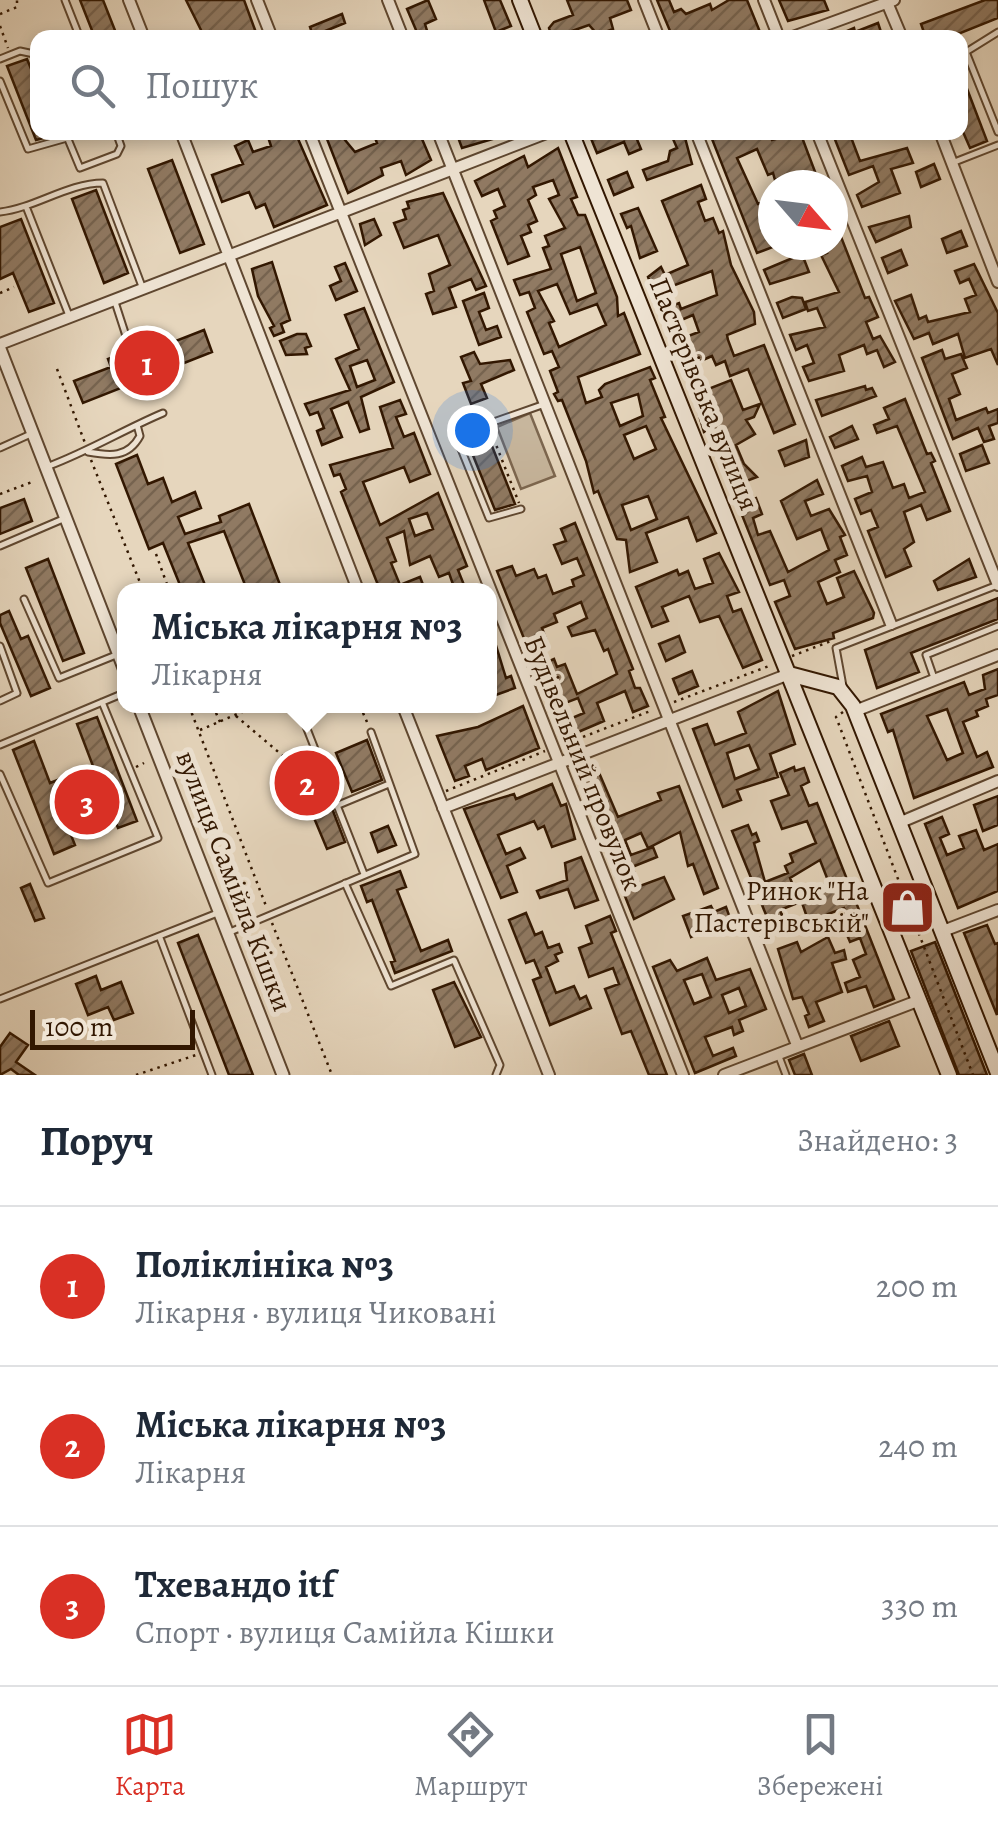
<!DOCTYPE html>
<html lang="uk">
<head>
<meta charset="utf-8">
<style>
  body { margin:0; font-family:Alegreya,serif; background:#f6f6f7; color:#1f2937 }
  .compass { position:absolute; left:758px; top:170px; width:90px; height:90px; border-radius:50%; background:#fff; box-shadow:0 5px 15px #0003; rotate:118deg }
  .scale { position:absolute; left:30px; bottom:25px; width:165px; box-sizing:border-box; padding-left:10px; border:5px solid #321701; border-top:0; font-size:28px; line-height:35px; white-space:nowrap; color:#321701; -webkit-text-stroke:8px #efe4d4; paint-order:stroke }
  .you { position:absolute; left:472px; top:430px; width:35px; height:35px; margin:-25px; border:8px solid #fff; border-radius:50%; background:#1a73e8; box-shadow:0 0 0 15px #1a73e833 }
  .badge { display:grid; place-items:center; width:65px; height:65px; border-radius:50%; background:#d93025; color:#fff; font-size:32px; font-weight:700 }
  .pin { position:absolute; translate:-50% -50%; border:5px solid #fff; box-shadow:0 2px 10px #0006 }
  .popup { position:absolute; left:117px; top:583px; width:380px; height:130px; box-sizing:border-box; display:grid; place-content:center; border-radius:20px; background:#fff; filter:drop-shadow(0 2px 8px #0005); font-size:32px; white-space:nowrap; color:#747a83 }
  .popup b { font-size:38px; color:#1f2937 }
  .popup::after { content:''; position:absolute; left:50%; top:100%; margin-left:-20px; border:20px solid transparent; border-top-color:#fff }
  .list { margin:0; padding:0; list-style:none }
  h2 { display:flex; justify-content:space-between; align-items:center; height:130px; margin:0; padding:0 40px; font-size:42px }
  h2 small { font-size:32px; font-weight:400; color:#747a83 }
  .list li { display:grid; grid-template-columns:65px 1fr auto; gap:30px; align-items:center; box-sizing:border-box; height:160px; padding:0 40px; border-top:2px solid #e0e1e3 }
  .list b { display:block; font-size:38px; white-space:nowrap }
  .list p { margin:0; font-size:32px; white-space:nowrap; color:#747a83 }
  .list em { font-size:32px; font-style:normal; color:#747a83 }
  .icon { flex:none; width:55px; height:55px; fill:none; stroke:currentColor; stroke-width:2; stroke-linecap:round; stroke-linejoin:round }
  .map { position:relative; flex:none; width:998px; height:1075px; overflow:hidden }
  .search { position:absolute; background:#fff; box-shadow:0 5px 15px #0003; left:30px; right:30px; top:30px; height:110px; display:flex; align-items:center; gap:25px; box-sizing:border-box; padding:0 35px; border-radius:20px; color:#747a83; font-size:38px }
  .sheet { height:610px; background:#fff }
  nav { display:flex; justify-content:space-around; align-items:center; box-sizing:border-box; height:140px; border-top:2px solid #e0e1e3; background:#fff; font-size:28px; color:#747a83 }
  nav a { display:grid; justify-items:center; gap:5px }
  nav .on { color:#d93025 }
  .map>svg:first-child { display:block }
</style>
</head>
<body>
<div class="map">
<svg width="998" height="1075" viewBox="0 0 998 1075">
  <defs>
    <pattern id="building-hatch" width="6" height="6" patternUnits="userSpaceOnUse" patternTransform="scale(2.5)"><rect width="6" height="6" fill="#907a63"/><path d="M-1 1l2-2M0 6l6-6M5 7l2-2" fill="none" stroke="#76634f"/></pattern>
  </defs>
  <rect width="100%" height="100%" fill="#e6d6bd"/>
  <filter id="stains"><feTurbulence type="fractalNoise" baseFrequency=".002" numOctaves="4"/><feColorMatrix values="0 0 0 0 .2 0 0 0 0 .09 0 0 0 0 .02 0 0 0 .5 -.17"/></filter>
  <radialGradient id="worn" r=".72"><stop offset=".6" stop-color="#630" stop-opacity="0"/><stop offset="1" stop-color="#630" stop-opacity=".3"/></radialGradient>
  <path fill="#c7b69d" stroke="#7c664f" stroke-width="2.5" d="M530,413l25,63 -34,13 -24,-62z"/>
  <path fill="url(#building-hatch)" stroke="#321701" stroke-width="2.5" fill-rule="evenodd" d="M80,0h23l15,38h-23z
    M186,0h58l14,38h-53z
    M428,0l8,19 -11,5 3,10 -9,3 -12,-28z
    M484,0h16l11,26 -15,6z
    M567,0h60l4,10 -21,8 3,11 -15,6 -9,-10 -37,13 -3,-10 5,-6 19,-7z
    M657,0h12l5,12 7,-3 5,5 24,-10 2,6 17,-10h18l13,32 -15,6h-72z
    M779,0h45l4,10 -40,11z
    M985,0h13v18l-50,20h-22l-5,-14z
    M342,14l3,9 -32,13 -3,-9z
    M878,23l5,15h-52l23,-10 1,4z
    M27,59l11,27v46l21,2 -23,6 -29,-74z
    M961,73l26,68 -17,7 -10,-23z
    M281,132h14l32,73 -53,22 -9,-23 -9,4 -7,-16 -27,10 -10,-27 31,-11 -8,-18 13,-6 5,12 18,-6 -3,-9z
    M380,132h39l12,28 -25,15 -5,-14 -20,7 2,7 -35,18 -21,-54 13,-5 15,18 22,-9 -3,-8z
    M456,132h57v1l-51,15z
    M598,132h47v1l-9,4 5,12 -12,5 -5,-12 -27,11 -7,-17z
    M728,132l4,5 37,-5 3,8 28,-8 20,53h-28l-4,-10 -13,5 -2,-7 -5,2 -11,-26 -20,9 21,46 15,-6v49l-16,6 -45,-114z
    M832,132h17l11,29 47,-13 6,15 -22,6 9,24 -38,14 -5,-12 22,-13 -6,-16 -24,9z
    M684,134l8,30 -45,16 -4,-10 25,-9 2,-10 7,-3 -4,-9z
    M558,148l19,49 -6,2 7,16h7l32,82 1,19 6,-3 16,41 -62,23 8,26 16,-6 -3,-7 6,-6 45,-17 5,11 -5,2 15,37 -4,1 55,115 -19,8 -9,-24 -42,16 11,29 -27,10 -4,-32 -9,-1 -19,-48 -4,2 -8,-32 -24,-61 -4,1 -4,-7 4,-2 -8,-21 9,-4 -7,-16 -8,3 -17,-42 8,-4 -6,-16 -9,3 -6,-15 37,-11 -8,-21 6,-2 -4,-10 20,-8 -16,-29 10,-4 -6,-15 -20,7 3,8 -8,5 9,21 -9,4 3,7 -10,4 8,20 -21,8 -17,-43 6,-3 -3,-7 11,-5 -7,-17 -16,7 -7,-15 49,-25 4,11zM580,247l16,46 -19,8 -16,-47zM557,284l13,30 27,-10 9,21 -47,22 -10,-24 5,-2 -16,-30zM638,394l5,22 -23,10 -9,-23zM646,426l10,23 -22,10 -10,-24zM648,496l9,23 -26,11 -9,-25z
    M172,160l32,84 -24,9 -32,-84z
    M934,164l6,15 -19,8 -5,-15z
    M627,172l6,15 -19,8 -6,-15z
    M701,185l5,14 -8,3 7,19 8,-3 6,15 4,-2 8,34 23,47 1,12 -28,11 1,5 6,16 30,-11 31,79 -21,9 -26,-64 -18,7 -5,-15 -9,4 -4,-9 -16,7 3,7 -14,6 -5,-13 -8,-21 27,-10 -6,-17 -26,11 -7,-16 19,-7 2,6 36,-14 -5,-24 -58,22 -6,-16 13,-10 4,8 23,-10 -26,-64z
    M96,190l32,83 -24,10 -32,-84z
    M443,193l43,93 -10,4 -5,-11 -22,9 7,19 -23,7 -7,-20 8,-3 -5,-17 21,-9 -12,-30 -34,13 -10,-25 12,-4 -3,-9 6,-2 -2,-6z
    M638,208l19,43 -17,7 -9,-32 -4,2 -6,-14z
    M909,216l2,11 -35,15 -7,-15z
    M21,219l33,84 -25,9 -16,-39 -13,6v-52z
    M374,219l7,16 -16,10 -5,-21z
    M834,219l31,79 4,-1 9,20 -12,5 7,17 7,-3 15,26 -11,5 -7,-17 -10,4 -3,-9 -25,10 5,16 -35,10 -6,-14 11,-4 -7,-18 -11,5 -6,-15 35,-8 -8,-19 -9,3 -3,-9 34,-10 -18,-37 6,-2 -3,-8h9z
    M961,231l6,15 -20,7 -5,-14z
    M901,250l6,15 -19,8 -6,-15z
    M802,254l7,18 -39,12 -6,-14z
    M272,262l18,58 -9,4 3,8 -10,4 -4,-8 4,-2 -16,-30 -6,-27z
    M345,263l12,28 -21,9 -6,-14 11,-5 -6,-14z
    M974,264l24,49v52l-7,-16 -26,9 -7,-24 -25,10 -4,-11 -15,6 -19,-38 16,-6 8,24 7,-3 2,6 42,-10 -5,-13 11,-4 -7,-16 -9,4 -5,-12z
    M484,293l5,15 -10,4 7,18 11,-4 4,11 -22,8 -16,-44z
    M792,297l10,1 4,11 -23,9 -6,-15z
    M364,308l30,74 -33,15 8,32 -9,3 -12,-30 -17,7 11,28 -20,8 -5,-14 7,-3 -6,-16 -8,3 -5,-11 45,-14 -14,-31 23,-10 -14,-34zM367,360l8,20 -18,7 -7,-21z
    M204,330l8,22 -129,51 -9,-22 37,-14 -3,-8 47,-18 3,7z
    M297,334h9l5,12 -6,2 2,6 -21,1 -6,-14z
    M942,350l3,9 16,-5 6,14 -15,6 8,20 -11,5 7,21 30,-12 2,5 10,-4v14l-9,3 5,13 -10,3 -6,-14 -25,11 -31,-81z
    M474,352l6,12 30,-4 4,10 -33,14 6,14 -16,6 -8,-21 8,-2 -10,-24z
    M731,380l12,30 17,-6 -6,13 -8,3 9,14 -19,11 8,19 13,13 -26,10 -6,-15 8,-3 -9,-19 -7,2 -9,-22 -4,2 -11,-37z
    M865,386l1,4 6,-2 4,8 -54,20 -6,-16z
    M905,399l22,55 4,-1 4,8 -4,2 19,48 -23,9 -6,-15 -17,7 10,30 -10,7 7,17 -25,11 -18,-46 10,-4 -7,-17 -10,4 -6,-15 17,-7 -5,-16 -19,5 -6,-15 20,-9 4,10 17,-5 10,26 11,-4 5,14 16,-6 -28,-66 -20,7 -3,-8 15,-6 -5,-11z
    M400,400l6,14 -10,3 8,20 10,-4 16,41 -20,8 -6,-15 -41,15 17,43 58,-32 29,73 -9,4 8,20h-11l-6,-17 -10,4 -9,-21 -20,9 -6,-34 -17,7 9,23 -5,2 9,22 20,-8 5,13h-45l-39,-98 5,-3 -6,-15 -6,2 -4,-11 63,-17 -13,-41zM427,513l6,16 -18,7 -6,-17z
    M852,426l6,13 -23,9 -5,-11z
    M486,431l29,73 -20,6 -29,-72z
    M806,440l3,17 -24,9 -6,-15z
    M982,445l7,18 -23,8 -6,-17z
    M137,455l11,29 15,-6 9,24 23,-10 6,16 -23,9 7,17 36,-12 -2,-6 30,-12 33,86h-35l-23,-59 -36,12 19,47h-25l-19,-47 -14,6 -33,-85z
    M817,480l6,14 -18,7 6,15 18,-7 16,26 -5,2 7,18 -12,5 5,12 -22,10 9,22 17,-7 -7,-19 17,-7 20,42 -1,5 -40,15 1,5 -39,11 -20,-47 15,-6 -6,-16 -14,5 -32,-80 18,-7 6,16 -9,4 5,17 12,-4 18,41 41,-22 -8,-21 -24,10 -16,-38z
    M24,499l8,22 -32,13v-26z
    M575,523l58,146 -4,2 6,17h5l8,18 -15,6 -8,-21 -28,12 7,18 -40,17 -6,-14 26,-11 -6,-15 -26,10 -15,-26 4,-2 -5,-13 18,-8 3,8 8,-3 12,30 40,-20 -9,-25 -4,2 -9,-21 -23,6 -4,-9 19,-9 -6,-16 -27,12 3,8 -15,6 4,11 -19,7 -30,-75 15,-5 4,10 18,-7 4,9 8,-3 7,19 21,-8 -2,-6 12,-5 -7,-17 -15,6 -8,-19 12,-4 -5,-12z
    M719,553l20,39 -12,4 6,16 8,-3 21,51 -19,8 -24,-52 -19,6 -11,-26 -27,11 6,14 -16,6 -16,-40 41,-17 2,5 9,-4 7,18 18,-6 -9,-24z
    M48,559l36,94 -21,8 -37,-93z
    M969,559l7,18 -38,13 -4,-9z
    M998,598v21l-87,34 8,19 -42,16 -12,-38z
    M9,611l12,28 7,-3 22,52 -19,8 -31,-73v-8z
    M490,626l16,52 5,-2 4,12 -25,9 3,-18z
    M679,636l6,16 -19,9 -7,-17z
    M998,669v26l-12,4 2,7 -12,5 2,5 -15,6 14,35 10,-5 6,15 -79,31 -21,-68 -5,2 -7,-18 83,-32 5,13 16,-6 -2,-14zM947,709l16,44 -16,7 -20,-44z
    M692,671l6,15 -19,8 -6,-15z
    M778,691l17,53 -25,10 8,23 -41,13 4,10 -18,7 -30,-78 14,-5 8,21 31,-12 -8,-21zM749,745l10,24 -24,10 -8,-26z
    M523,706l16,42 -53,22 -4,-11 -17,7 4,10 -14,5 -18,-45 41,-9z
    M97,717l40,104 -19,7 -17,-41 -43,16 17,42 -21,9 -41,-104 21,-9 16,42 43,-17 -16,-42z
    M367,740l15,40 -30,12 -16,-39z
    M794,767l1,4 9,-3 5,14 -8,4 8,20 8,-3 77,196 -20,8 -8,-21 -18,6 -3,-9 15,-6 -7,-17 13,-6 -6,-16 -10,4 -6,-14 7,-3 -7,-17 -16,6 6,15 -8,3 -6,-11 -10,5 -11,-32 30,-11 -9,-23 -30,18 10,24 -20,8 6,17 -13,5 -41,-101 16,-6 4,10 4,-2 3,8 -5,2 11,39 23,-9 -3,-7 8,-4 -3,-8 26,-11 -9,-22 -25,8 -11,-28 18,-6 -9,-22z
    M597,768l21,49 43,-17 -3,-7 21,-7 39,102 -14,6 -11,-30 -5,2 -8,-34 -32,16 -7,-15 -16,7 6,15 22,-8 4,10 -25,10 8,19 24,-9 10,22 -40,20 -30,-76 8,-3 -6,-16 -7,3 -6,-14 4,-2 -18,-37z
    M552,784l9,22 5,-2 9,35 -23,8 -8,-21 -6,3 -4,-8 -36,14 8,19 14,-6 5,10 -18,8 10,26 -16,6 -37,-89 50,-15 2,5z
    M998,796v29l-15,6 -9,-26z
    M328,798l17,44 -18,7 -18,-43z
    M942,817l7,17 -9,4 7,17 17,-7 -5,-12 17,-6 8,20 14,-6v47l-40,17 -33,-84z
    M388,826l8,19 -18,7 -7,-19z
    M581,857l17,43 -23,8 -7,-19 -28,9 -3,-7 30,-11 -2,-17z
    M400,871l6,16 -9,3 24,61 27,-11 4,11 -57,22 -4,-11 4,-1 -23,-61 -5,2 -6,-16z
    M30,884l14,34 -9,3 -14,-33z
    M711,906l3,6 12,-5 4,11 -39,19 -8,-21z
    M526,913l9,22 7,-3 6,16 11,-4 3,8 -7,3 3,6 -12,6 10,26 18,-7 6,13 6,-3 5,12 -41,17 -17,-45 8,-3 -7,-17 -8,3 -17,-43z
    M610,916l6,15 -5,2 56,142h-18l-18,-44 -9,3 -17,-45 14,-5 -6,-16 -24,9 -10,-29 13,-5 -6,-17z
    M987,925l8,19 3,-1 -1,72 -33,-82z
    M198,935l55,140h-24l-51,-132z
    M828,937l7,16 9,-3 2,9 -14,4 10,29 -26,10 8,19 -15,6 -4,-11 4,-2 -7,-17 -9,2 -15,-50 19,-7 4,10z
    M935,942l52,133h-28l-48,-124z
    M707,958l9,22 34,-11 16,40 -27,11 4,11 -9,4 -2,-8 -27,10 8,19 20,-8 3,8 -41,17 -42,-106 17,-7 7,11zM702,974l9,23 -17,7 -10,-24zM739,988l7,18 -17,7 -7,-18z
    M96,976l5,14 20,-8 12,31 -19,7 -6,-13 -20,8 -12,-31z
    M454,982l27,55 -26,10 -22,-57z
    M889,1021l10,25 -38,15 -10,-25z
    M10,1033l18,12 -12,17 19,13h-16l-8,-6 -11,6v-28z
    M804,1054l8,21h-17l-6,-15z"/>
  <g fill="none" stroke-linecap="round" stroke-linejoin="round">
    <defs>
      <path id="service" d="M65,0l15,38
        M998,32l-32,20 32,80
        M0,59l20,-8 14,3 4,9
        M0,81l28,68 39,-11
        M65,132l15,36 37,-14 4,-8 -5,-14
        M952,163l46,-18
        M27,209l43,109
        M0,212c35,-4 68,-29 103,-29l40,106
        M115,302l13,40
        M0,448l33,-15
        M88,452c22,4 40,6 52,-16l-3,-11
        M49,466c40,-15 74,-36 114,-53
        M521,509l-32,9 -32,-79 5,-6 80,-28
        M0,546l63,-27
        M24,599l35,79 57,-23
        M0,646l17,47 -17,8
        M934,678l-8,-23 72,-29
        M843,686l-7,-38 159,-62
        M298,706l66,168
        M0,745l124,-52
        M0,774l48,109 110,-45 -56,-136
        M336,806l53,-22
        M345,883l46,103 63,-26 46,105 -4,10
        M230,932l185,-78 -44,-122
        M160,938l52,137
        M0,999l220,-87
        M778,1054l8,21"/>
      <path id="minor" d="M129,0l15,38
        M257,0l15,38
        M388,0l15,38
        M644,0l15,38
        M764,0l15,38
        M886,0l16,38
        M790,38l104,-38
        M181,132l177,458
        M309,132l374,943
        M438,132l359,913
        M696,132l195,492
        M817,132l181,453
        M940,132l58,150
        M0,344l549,-212
        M403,706l146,369
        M855,711l143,-56
        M443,808l346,-134
        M901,822l97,-41
        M943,931l55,-21
        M724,1075l196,-75"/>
      <path id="tertiary" d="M0,349l124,319
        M139,706l144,369"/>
      <path id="secondary" d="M520,0l15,38
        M571,132l378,943
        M789,674l49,13 15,19 145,367"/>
    </defs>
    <use href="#service" stroke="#5f4730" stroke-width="9"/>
    <use href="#minor" stroke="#5f4730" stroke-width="14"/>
    <use href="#tertiary" stroke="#5f4730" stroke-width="15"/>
    <use href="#secondary" stroke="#321701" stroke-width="18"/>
    <path stroke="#321701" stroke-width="2.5" stroke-dasharray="2.5 5" stroke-linecap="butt" d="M0,14l17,-7v-7
      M0,26l8,22
      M0,293l14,-6
      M57,369l28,74
      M491,432l28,71
      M91,460l52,130
      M0,494l32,-12
      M156,554l13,36
      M792,656l39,-15
      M674,702l95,-36
      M189,706l77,200
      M213,706l7,16
      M360,706l7,16
      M843,712l-7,5 137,358
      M236,716l86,73
      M200,730l56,-24
      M562,745l91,-35
      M136,767l8,-4
      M446,791l99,-40
      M272,923l60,152
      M136,1075l60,-20"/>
    <use href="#service" stroke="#efe4d4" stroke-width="5"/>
    <use href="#minor" stroke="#efe4d4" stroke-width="10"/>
    <use href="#tertiary" stroke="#efe4d4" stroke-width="11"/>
    <use href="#secondary" stroke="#efe4d4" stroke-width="14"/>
  </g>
  <defs>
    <symbol id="shop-square" viewBox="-11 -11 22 22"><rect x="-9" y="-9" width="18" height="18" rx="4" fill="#8f2418" stroke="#efe4d4"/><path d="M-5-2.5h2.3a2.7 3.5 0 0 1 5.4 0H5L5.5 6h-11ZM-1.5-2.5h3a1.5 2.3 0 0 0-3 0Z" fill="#fff"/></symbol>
  </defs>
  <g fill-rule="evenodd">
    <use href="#shop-square" x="876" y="876" width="63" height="63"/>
  </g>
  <g text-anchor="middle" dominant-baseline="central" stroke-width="10" stroke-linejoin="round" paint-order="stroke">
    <g font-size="28" fill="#321701" stroke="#efe4d4">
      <text transform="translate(704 394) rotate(68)">Пастерівська вулиця</text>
      <text transform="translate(583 763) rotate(68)">Будівельний провулок</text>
      <text transform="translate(234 881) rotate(69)">вулиця Самійла Кішки</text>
    </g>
    <g font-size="28" fill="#321701" stroke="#efe4d4" text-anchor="end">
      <text x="869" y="891">Ринок "На<tspan x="869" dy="32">Пастерівській"</tspan></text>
    </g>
  </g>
  <rect width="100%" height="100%" filter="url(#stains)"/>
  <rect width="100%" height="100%" fill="url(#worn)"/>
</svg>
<svg class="compass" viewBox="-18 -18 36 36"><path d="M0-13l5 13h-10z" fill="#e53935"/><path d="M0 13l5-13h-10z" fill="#747a83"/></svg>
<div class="scale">100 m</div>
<div class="you"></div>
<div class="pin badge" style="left:147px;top:363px">1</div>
<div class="pin badge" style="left:307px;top:783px">2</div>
<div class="popup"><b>Міська лікарня №3</b>Лікарня</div>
<div class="pin badge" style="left:87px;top:802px">3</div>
<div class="search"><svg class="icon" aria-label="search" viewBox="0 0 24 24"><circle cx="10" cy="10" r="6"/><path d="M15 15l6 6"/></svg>Пошук</div>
</div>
<section class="sheet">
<h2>Поруч<small>Знайдено: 3</small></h2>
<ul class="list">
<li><span class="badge">1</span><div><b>Поліклініка №3</b><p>Лікарня · вулиця Чиковані</p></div><em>200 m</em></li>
<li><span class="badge">2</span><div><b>Міська лікарня №3</b><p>Лікарня</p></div><em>240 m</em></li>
<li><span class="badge">3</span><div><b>Тхевандо itf</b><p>Спорт · вулиця Самійла Кішки</p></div><em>330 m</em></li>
</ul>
</section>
<nav>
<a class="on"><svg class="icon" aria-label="map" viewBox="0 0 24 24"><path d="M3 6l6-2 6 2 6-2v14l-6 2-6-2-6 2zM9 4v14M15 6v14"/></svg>Карта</a>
<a><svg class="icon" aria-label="directions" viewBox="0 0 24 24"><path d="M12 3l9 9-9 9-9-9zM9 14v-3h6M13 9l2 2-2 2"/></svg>Маршрут</a>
<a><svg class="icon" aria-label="saved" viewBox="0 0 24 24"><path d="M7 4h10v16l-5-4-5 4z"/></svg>Збережені</a>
</nav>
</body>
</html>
